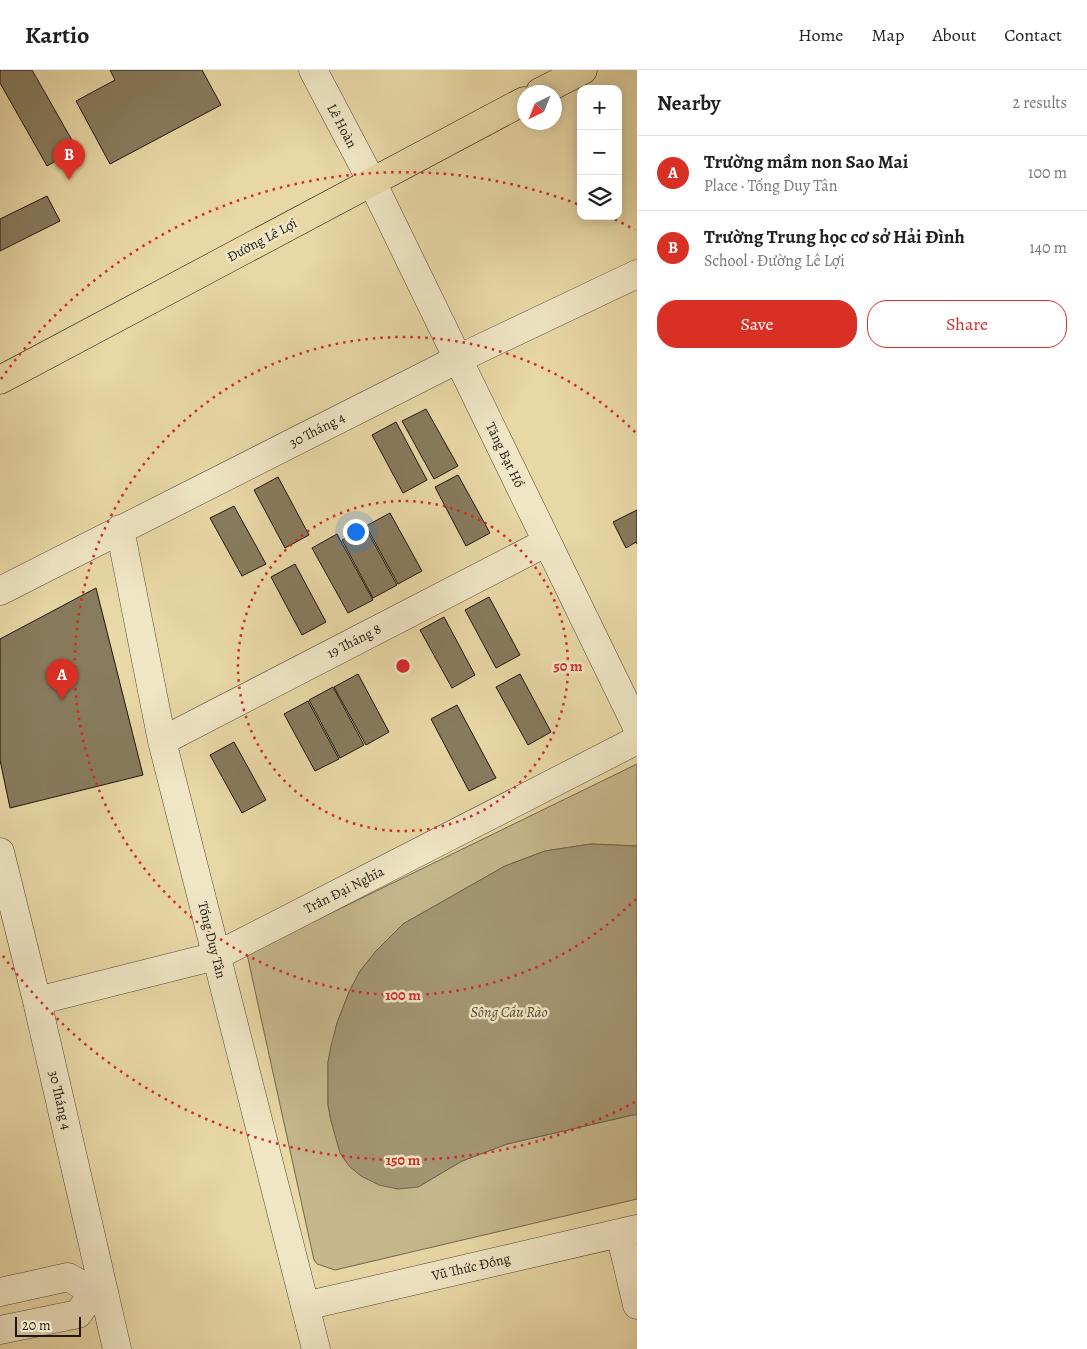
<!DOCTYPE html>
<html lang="en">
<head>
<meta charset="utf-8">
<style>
  body { margin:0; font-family:Alegreya,serif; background:#f6f6f6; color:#222 }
  .controls { position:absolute; right:15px; top:15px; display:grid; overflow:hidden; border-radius:10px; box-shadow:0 2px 12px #0003 }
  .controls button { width:45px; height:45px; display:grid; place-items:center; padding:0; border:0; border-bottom:1px solid #e0e0e0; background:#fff; color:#222; font:25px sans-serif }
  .compass { position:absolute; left:517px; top:15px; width:45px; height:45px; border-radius:50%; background:#fff; box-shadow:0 2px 12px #0003; rotate:223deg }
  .scale { position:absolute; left:15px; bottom:12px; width:66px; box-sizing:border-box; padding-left:5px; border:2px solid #201610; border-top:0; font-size:14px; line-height:18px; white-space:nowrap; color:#201610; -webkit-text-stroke:4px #f0e6c5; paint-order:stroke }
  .you { position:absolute; left:355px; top:461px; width:18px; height:18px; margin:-12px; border:4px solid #fff; border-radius:50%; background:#1a73e8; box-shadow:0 0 0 8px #1a73e833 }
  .badge { display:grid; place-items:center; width:32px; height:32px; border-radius:50%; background:#d93025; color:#fff; font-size:16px; font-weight:700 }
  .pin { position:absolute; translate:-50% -41px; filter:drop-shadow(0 1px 2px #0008) }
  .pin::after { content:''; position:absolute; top:26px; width:18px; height:15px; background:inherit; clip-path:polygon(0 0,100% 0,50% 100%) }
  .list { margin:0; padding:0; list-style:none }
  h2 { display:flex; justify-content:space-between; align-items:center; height:65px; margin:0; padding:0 20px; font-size:21px }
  h2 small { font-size:16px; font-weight:400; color:#767676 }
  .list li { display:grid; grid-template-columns:32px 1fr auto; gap:15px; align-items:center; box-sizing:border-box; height:75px; padding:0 20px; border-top:1px solid #e0e0e0 }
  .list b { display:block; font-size:19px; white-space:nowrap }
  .list p { margin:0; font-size:16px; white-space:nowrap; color:#767676 }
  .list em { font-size:16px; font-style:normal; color:#767676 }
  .actions { display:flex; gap:10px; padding:15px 20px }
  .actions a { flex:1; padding:11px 0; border:1px solid #d93025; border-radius:20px; text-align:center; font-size:18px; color:#d93025 }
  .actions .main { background:#d93025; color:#fff }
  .icon { flex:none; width:28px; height:28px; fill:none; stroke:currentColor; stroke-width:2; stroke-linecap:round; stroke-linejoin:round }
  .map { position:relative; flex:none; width:637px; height:1279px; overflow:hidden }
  header { display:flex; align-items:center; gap:30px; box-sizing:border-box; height:70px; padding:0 25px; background:#fff; border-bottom:1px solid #e0e0e0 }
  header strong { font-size:24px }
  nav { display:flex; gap:28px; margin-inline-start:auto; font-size:18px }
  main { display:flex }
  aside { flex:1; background:#fff }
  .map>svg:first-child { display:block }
</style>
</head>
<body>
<header>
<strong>Kartio</strong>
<nav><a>Home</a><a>Map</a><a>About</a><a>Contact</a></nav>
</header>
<main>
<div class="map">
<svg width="637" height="1279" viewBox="0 0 637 1279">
  <rect width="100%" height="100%" fill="#e8d8a6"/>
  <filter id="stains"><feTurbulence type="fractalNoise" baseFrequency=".004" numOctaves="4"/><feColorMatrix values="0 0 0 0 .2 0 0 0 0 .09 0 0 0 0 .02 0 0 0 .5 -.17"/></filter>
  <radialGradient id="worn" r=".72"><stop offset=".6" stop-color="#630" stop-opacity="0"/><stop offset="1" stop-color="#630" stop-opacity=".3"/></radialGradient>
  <path fill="#c6b78c" stroke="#73664e" d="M637,694v82l-46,-2 -46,7 -40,15 -102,58 -43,47 -11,21 -12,31 -9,39v43l3,16 87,66 44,-26 45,-17 130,-30v85l-302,71 -18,-6 -3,-4 -67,-306z"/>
  <path fill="#a49673" stroke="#6f634b" d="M591,774l46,2v268l-130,30 -45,17 -44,26 -20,2 -19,-4 -18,-9 -12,-10 -9,-13 -9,-32 -3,-16v-43l3,-16 6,-23 12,-31 11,-21 15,-19 28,-28 102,-58 40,-15z"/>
  <path fill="#887b5e" stroke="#201610" d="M0,0h32l45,79 -30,17 -47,-83z
    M110,0h92l19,35 -111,59 -34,-63 39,-21z
    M47,126l13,25 -60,30v-32z
    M426,339l32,57 -24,13 -32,-58z
    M396,352l31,58 -24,13 -31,-58z
    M458,405l32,58 -24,13 -31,-59z
    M278,407l31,58 -24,13 -31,-58z
    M234,436l32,58 -24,12 -32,-58z
    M637,440v34l-1,-2 -10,6 -13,-26z
    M390,443l32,58 -24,13 -32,-58z
    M365,457l32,58 -24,13 -31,-58z
    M337,464l36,66 -25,13 -36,-65z
    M295,494l31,58 -24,13 -31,-58z
    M96,518l47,187 -133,33 -10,-48v-121z
    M489,527l31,58 -24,13 -31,-58z
    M444,547l31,58 -23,13 -32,-58z
    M358,604l31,58 -23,13 -32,-58z
    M520,604l31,58 -23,13 -32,-58z
    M333,617l31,58 -24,13 -31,-58z
    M308,631l31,58 -24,12 -31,-57z
    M457,635l39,73 -27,13 -38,-72z
    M234,672l32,58 -24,13 -32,-58z"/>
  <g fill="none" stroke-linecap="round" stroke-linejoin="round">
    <defs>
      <path id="minor" d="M313,0l59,112 265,545
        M120,459l42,212 154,608
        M0,521l458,-232 179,-85
        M162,671l385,-199
        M0,782l37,149 80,348
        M37,931l179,-45 421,-216
        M620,1163l17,72
        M0,1222l68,-15 26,15 -16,22 -78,16
        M305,1236l332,-77"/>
      <path id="major" d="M540,22l43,-22
        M0,310l524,-279"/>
    </defs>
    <use href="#minor" stroke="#524636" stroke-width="29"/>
    <use href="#major" stroke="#201610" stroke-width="29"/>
    <use href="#minor" stroke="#f0e6c5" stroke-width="28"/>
    <use href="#major" stroke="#e8d8a6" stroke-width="28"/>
  </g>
  <g fill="none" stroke="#d62828" stroke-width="2.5" stroke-dasharray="2.5 5">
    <circle cx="403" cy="596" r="165"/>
    <path d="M636 829A329 329 0 1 1 636 363"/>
    <path d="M635 1032A494 494 0 0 1 1 883M1 309A494 494 0 0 1 580 135M608 146A494 494 0 0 1 635 160"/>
  </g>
  <g text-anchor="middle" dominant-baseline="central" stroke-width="5" stroke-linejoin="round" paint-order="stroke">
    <g font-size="14" fill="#201610" stroke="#f0e6c5">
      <text transform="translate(342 56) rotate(62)">Lê Hoàn</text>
      <text transform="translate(262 170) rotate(-28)">Đường Lê Lợi</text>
      <text transform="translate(317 360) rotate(-27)">30 Tháng 4</text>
      <text transform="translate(505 385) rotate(64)">Tăng Bạt Hổ</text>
      <text transform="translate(354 571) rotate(-27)">19 Tháng 8</text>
      <text transform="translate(344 820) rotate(-27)">Trần Đại Nghĩa</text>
      <text transform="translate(212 870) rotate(76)">Tống Duy Tân</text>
      <text transform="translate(60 1030) rotate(77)">30 Tháng 4</text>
      <text transform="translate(471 1197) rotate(-13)">Vũ Thức Đồng</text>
    </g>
    <g font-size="15" font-style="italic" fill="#554938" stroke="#f0e6c5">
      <text x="509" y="942">Sông Cầu Rào</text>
    </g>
  </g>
  <circle cx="403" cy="596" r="8" fill="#d62828" stroke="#f0e6c5" stroke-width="2.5"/>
  <g font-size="15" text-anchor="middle" font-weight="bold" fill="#d62828" stroke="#f0e6c5" stroke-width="5" stroke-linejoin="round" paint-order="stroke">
    <text x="568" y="601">50 m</text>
    <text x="403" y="930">100 m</text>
    <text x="403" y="1095">150 m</text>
  </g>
  <rect width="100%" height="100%" filter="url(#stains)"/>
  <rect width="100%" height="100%" fill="url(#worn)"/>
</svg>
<div class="controls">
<button>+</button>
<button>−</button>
<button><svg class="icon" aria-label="layers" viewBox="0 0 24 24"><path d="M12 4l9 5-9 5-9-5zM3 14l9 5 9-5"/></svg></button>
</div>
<svg class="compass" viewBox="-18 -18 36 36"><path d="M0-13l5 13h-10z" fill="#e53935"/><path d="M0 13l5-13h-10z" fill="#767676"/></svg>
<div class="scale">20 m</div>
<div class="you"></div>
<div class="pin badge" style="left:62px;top:630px">A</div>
<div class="pin badge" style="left:69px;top:110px">B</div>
</div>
<aside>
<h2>Nearby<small>2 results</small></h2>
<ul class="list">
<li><span class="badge">A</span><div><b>Trường mầm non Sao Mai</b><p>Place · Tống Duy Tân</p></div><em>100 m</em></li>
<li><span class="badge">B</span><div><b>Trường Trung học cơ sở Hải Đình</b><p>School · Đường Lê Lợi</p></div><em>140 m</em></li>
</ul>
<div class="actions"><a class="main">Save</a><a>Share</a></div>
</aside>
</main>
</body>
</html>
